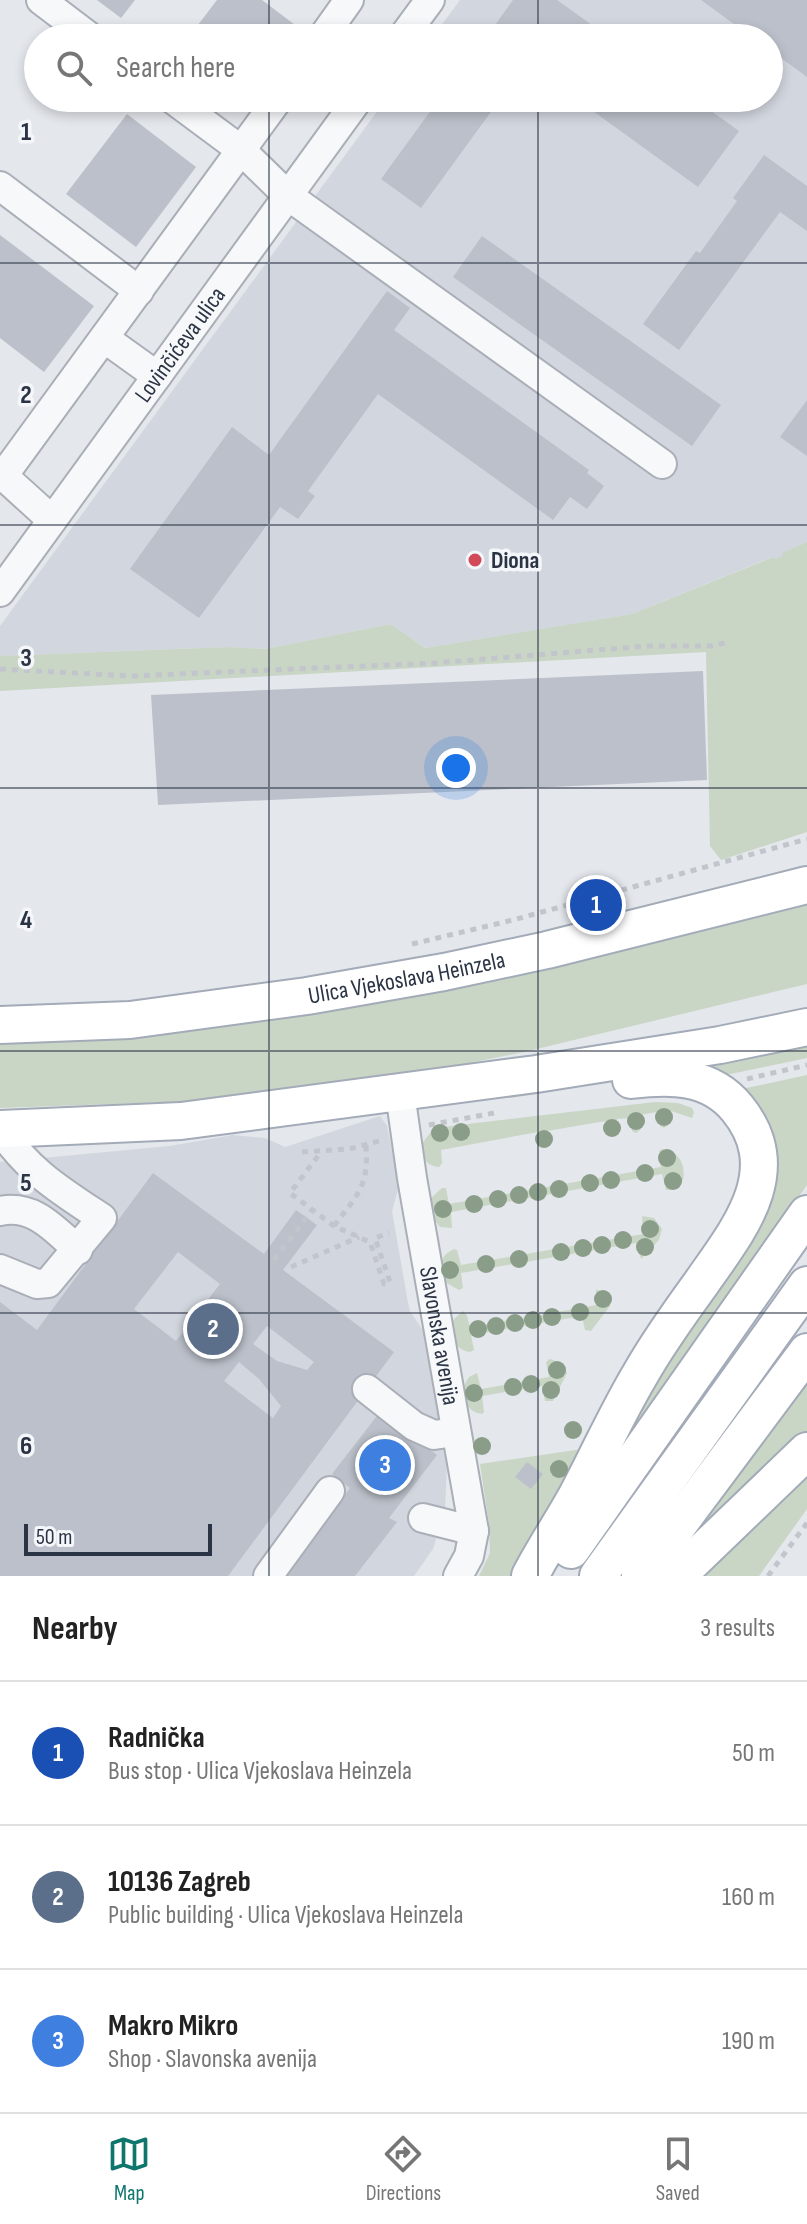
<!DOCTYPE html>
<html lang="en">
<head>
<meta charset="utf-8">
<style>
  body { margin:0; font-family:"Sofia Sans Condensed",sans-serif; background:#f6f6f6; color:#222 }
  .scale { position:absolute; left:24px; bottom:20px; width:188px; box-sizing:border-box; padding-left:8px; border:4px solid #2b3445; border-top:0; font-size:22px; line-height:28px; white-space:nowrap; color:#2b3445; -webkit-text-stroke:6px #f4f6f9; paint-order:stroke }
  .you { position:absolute; left:456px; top:768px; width:28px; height:28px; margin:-20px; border:6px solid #fff; border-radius:50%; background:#1a73e8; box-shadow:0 0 0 12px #1a73e833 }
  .badge { display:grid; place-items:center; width:52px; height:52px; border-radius:50%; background:#0f766e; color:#fff; font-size:26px; font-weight:700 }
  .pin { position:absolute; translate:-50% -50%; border:4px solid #fff; box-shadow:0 2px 8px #0006 }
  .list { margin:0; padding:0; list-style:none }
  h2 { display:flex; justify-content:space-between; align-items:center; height:104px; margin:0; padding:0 32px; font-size:34px }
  h2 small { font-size:26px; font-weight:400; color:#767676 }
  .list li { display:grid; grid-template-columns:52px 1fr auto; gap:24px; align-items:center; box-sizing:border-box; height:144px; padding:0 32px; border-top:2px solid #e0e0e0 }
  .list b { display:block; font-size:30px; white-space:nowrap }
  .list p { margin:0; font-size:26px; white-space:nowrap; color:#767676 }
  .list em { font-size:26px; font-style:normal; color:#767676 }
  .icon { flex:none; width:44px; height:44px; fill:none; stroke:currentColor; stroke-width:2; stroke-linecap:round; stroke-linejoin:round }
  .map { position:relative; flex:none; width:807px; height:1576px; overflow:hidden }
  .search { position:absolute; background:#fff; box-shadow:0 4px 12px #0003; left:24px; right:24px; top:24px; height:88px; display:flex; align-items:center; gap:20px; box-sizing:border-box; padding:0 28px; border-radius:44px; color:#767676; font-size:30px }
  .sheet { height:536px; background:#fff }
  nav { display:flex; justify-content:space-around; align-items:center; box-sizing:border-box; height:112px; border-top:2px solid #e0e0e0; background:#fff; font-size:22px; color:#767676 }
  nav a { display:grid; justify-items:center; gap:4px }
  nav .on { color:#0f766e }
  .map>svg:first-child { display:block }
</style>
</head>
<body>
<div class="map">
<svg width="807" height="1576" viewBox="0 0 807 1576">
  <rect width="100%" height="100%" fill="#e4e7ec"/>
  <path fill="#d2d6de" d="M460,0h347v542l-24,11v3l-9,4 -2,-3 -140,57 -207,34 -34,-24 -126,25 -39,-2 -226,9v-30l387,-528h382v-60h-337z
    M380,1116l7,10 12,60 -7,25 16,92 2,8 16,24 21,128 -2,46 -12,40 -19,27h-414v-414l170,-16 63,-11 32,3 20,9z"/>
  <path fill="#c9d6c5" d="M807,542v290l-86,28 -11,-14 -4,-194 -706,39v-35l226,-9 39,2 126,-25 34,24 207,-34 141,-57 2,2 8,-3 -1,-3z
    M807,903v81l-283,68 -147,30 -180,19 -197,7v-64l157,-12z
    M807,1040v18l-91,19 -14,-14z
    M807,1075v110l-187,265 -7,-4 133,-201 -9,-155z
    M655,1102l23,1 14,5 2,4 -2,6 -21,-7 -3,14 -4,3 -4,-2 -3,-14 -18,3 2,14 -5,4 -4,-2 -2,-13 -13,1 1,13 -4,5 -6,-3 -2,-13 -59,10 2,13 -3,4 -5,-2 -3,-14 -97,18 1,13 -3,4c-13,-1 -17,-10 -19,-21l14,-18z
    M662,1149c17,2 24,15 21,31l-11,10h-6l-4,-16 -211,38 1,16 -12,-1 -9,-12v-17l11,-10h4l3,16 212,-37 -2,-16z
    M642,1216l12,2 8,11 -3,11 -18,19 -5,-16 -175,30 2,15 -4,2 -14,-8c-5,-14 -7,-26 9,-33l3,1 4,15 182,-31z
    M596,1289l12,7 2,10 -19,25 -6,-1 -3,-14 -111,19 3,15 -4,2c-16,-2 -20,-17 -18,-31l11,-10 4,5 3,11 127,-22z
    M550,1359l11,4 6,10 -14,28h-8l-3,-15 -60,10 2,16 -2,2c-19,-3 -24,-22 -13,-37l8,-4 4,16 68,-12 -3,-15z
    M807,1378v53l-99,92h-3l-2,-4z
    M582,1449l-68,127h-35l11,-23 -1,-29 -9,-60z
    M807,1471v38l-48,67h-69z"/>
  <path fill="#bbc0ca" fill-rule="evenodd" d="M97,0h38l-14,18z
    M217,0h45l41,31 -6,7h-109z
    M513,0h44l53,38h-119l-3,-3z
    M701,0h106v77l-38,-28v-11h-16z
    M225,98h27l-10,13z
    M440,98h61l-80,110 -40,-29z
    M575,98h118l46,33 -41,56z
    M127,114l69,53 -60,80 -70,-53z
    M764,155l43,31v45l-27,-19 -101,138 -36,-26 53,-73 4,2 37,-52 -4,-3z
    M0,235l94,71 -50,66 -44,-34z
    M482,236l239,169 -29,41 -239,-169z
    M387,291l23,17 -16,22 195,140 -2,3 17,13 -17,23 -17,-12 -17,23 -175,-126 -70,97 7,5 -17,23 -18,-12 -81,111 -69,-49 102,-142 37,28z
    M807,400v56l-27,-19z
    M703,671l4,109 -549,25 -7,-110z
    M153,1173l111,81 32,-44 21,15 -34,45 111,82 -166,224h-228v-274l37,28zM178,1252l42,32 -44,57 -42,-32zM267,1326l47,36 -7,8 -30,-9 -24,-17zM239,1362l20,17 22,27 -8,12 -49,-37z
    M380,1412l57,43 -48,63 8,4 -42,54h-71l66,-88 -18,-14z
    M527,1462l16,12 -12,15 -16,-12z"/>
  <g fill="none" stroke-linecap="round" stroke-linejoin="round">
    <defs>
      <g id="minor">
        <path d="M41,0l50,38"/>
        <path d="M322,38l27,-38"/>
        <path d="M402,38l28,-38"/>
        <path d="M171,98l70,52 46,45 375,269"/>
        <path d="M0,186l139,105"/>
        <path d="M104,338l53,38"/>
        <path d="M0,473l52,47"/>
        <path d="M3,476l276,-378"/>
        <path id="s1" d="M0,592l359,-494"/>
        <path id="s2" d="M400,1093l12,85 62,353 -5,25 -11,20"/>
        <path d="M0,1211c34,-7 54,18 78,39"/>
        <path d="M0,1269l37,15 11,-1 54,-65c-41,-27 -74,-47 -102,-89"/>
        <path d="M367,1389l47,37 20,9 21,-3"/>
        <path d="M423,1518l51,13"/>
        <path d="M268,1576l62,-85"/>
      </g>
      <g id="major">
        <path id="s3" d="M0,1025l130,-5 177,-24 137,-24 103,-22 260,-65"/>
        <path d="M0,1129l181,-8 355,-47 184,-29 87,-18"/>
        <path d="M571,1550l236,-336"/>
        <path d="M530,1576c14,-27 31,-52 46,-79 22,-41 41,-84 65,-124 18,-32 40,-62 61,-91 37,-53 86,-112 35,-174 -27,-33 -67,-33 -106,-28"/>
        <path d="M598,1576l209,-291"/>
        <path d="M640,1576l167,-224"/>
        <path d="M677,1576l130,-125"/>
      </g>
    </defs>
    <use href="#minor" stroke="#a9aeb7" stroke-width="32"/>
    <use href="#major" stroke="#a3abb8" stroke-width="40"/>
    <path stroke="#c2c5cb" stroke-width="5" stroke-dasharray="6 6" stroke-linecap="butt" d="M0,669l130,7 305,-13 212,-17h64l18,-4
      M412,944l101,-24 294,-81
      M747,1079l60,-14
      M429,1125l65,-12
      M302,1152l47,-3 34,-9
      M318,1156l-28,37 44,33 36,16 14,42 6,-2 -15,-44 14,-5
      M334,1226c23,-31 35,-39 32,-80
      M274,1260l38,-50
      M291,1267l68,-30
      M768,1576l39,-53"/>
    <use href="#minor" stroke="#f7f8fa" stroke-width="28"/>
    <use href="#major" stroke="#fff" stroke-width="36"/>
  </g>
  <g fill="#899d89">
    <circle cx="664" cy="1117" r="9"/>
    <circle cx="636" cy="1121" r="9"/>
    <circle cx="612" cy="1128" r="9"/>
    <circle cx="461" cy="1132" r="9"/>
    <circle cx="440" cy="1133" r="9"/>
    <circle cx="544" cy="1139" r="9"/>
    <circle cx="667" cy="1158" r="9"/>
    <circle cx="645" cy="1173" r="9"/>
    <circle cx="611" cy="1180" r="9"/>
    <circle cx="673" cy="1181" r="9"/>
    <circle cx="590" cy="1183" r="9"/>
    <circle cx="559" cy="1189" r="9"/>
    <circle cx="538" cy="1192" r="9"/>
    <circle cx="519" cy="1195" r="9"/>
    <circle cx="498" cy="1199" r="9"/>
    <circle cx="474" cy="1204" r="9"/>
    <circle cx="443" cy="1209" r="9"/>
    <circle cx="650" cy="1229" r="9"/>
    <circle cx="623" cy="1240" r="9"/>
    <circle cx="602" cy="1245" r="9"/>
    <circle cx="645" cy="1247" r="9"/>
    <circle cx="583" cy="1248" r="9"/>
    <circle cx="561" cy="1252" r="9"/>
    <circle cx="519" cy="1259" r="9"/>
    <circle cx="486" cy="1264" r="9"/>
    <circle cx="450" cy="1270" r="9"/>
    <circle cx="603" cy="1299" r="9"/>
    <circle cx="580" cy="1312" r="9"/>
    <circle cx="552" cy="1317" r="9"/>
    <circle cx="533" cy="1320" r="9"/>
    <circle cx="515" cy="1323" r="9"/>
    <circle cx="496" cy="1326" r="9"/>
    <circle cx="478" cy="1329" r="9"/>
    <circle cx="557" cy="1370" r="9"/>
    <circle cx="531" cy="1384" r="9"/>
    <circle cx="513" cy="1387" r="9"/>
    <circle cx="551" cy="1390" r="9"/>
    <circle cx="474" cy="1393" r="9"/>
    <circle cx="573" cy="1430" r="9"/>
    <circle cx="482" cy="1446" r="9"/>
    <circle cx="559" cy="1469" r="9"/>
  </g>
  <path fill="none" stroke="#2b3445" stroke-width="2" stroke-opacity="0.55" d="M269,0v38M538,0v38M269,98v1478M538,98v1478M0,263h807M0,525h807M0,788h807M0,1051h807M0,1313h807"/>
  <circle fill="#d1495b" stroke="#f4f6f9" stroke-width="3" cx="475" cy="560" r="8"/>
  <g text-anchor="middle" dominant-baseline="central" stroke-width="7" stroke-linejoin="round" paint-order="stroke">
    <g font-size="24" fill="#2b3445" stroke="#f4f6f9">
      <text stroke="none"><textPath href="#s1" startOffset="306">Lovinčićeva ulica</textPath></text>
      <text stroke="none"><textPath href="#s3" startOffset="410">Ulica Vjekoslava Heinzela</textPath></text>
      <text stroke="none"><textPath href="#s2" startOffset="246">Slavonska avenija</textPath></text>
    </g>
    <g font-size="24" font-weight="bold" fill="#2b3445" stroke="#f4f6f9" text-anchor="start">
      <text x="491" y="560">Diona</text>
    </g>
  </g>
  <g font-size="26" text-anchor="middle" font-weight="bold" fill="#2b3445" stroke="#f4f6f9" stroke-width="7" stroke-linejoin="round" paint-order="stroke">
    <text x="26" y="140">1</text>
    <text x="26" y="403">2</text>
    <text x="26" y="666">3</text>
    <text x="26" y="928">4</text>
    <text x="26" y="1191">5</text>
    <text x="26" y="1454">6</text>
  </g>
</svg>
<div class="scale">50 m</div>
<div class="you"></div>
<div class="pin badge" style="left:596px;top:905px;background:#1a4fb4">1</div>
<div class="pin badge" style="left:213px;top:1329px;background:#5c6f8a">2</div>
<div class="pin badge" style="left:385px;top:1465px;background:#3f7fe0">3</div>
<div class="search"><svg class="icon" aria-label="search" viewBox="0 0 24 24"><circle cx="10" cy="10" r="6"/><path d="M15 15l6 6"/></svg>Search here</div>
</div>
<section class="sheet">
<h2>Nearby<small>3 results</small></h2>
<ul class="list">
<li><span class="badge" style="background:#1a4fb4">1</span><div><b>Radnička</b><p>Bus stop · Ulica Vjekoslava Heinzela</p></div><em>50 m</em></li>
<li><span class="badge" style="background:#5c6f8a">2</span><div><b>10136 Zagreb</b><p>Public building · Ulica Vjekoslava Heinzela</p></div><em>160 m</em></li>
<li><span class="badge" style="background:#3f7fe0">3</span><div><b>Makro Mikro</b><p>Shop · Slavonska avenija</p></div><em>190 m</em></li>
</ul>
</section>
<nav>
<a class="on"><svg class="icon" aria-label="map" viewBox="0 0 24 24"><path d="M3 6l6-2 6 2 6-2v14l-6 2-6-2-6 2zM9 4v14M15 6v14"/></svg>Map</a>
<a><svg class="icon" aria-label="directions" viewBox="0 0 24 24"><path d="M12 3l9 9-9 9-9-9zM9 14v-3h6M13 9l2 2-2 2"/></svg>Directions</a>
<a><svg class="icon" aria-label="saved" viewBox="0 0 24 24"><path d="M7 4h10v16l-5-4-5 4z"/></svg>Saved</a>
</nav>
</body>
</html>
